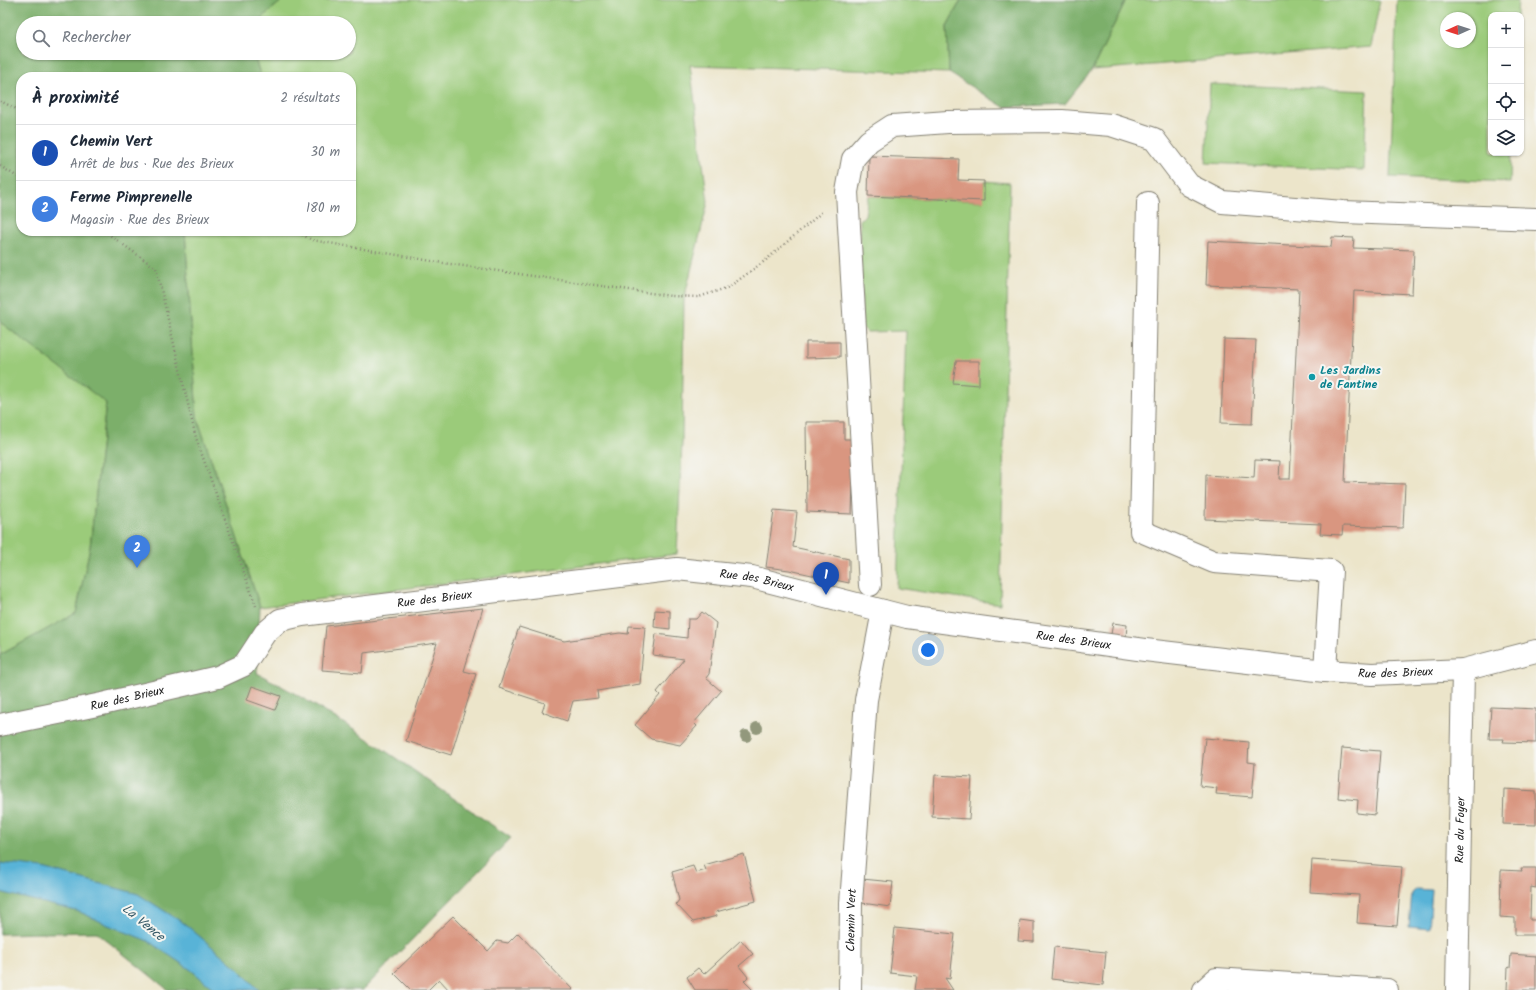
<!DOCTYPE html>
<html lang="fr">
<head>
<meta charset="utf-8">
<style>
  body { margin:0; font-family:Kalam,sans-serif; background:#f2f2f3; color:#1f2937 }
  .controls { position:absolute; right:12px; top:12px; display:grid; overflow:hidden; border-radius:8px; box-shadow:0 1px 3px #0004 }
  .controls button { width:36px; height:36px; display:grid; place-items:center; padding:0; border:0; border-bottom:1px solid #e0e1e3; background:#fff; color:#1f2937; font:20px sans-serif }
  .compass { position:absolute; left:1440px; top:12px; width:36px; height:36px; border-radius:50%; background:#fff; box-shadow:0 1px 3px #0004; rotate:267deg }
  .you { position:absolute; left:928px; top:650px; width:14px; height:14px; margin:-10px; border:3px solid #fff; border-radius:50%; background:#1a73e8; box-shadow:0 0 0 6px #1a73e833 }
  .badge { display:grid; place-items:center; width:26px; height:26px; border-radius:50%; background:#111827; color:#fff; font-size:13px; font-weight:700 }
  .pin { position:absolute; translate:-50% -33px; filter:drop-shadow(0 1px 2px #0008) }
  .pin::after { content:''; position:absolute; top:21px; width:14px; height:12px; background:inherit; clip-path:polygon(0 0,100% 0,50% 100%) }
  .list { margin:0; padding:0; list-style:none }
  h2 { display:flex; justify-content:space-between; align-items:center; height:52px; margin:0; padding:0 16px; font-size:17px }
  h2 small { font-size:13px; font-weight:400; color:#747a83 }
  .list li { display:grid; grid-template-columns:26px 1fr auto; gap:12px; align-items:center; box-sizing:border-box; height:56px; padding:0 16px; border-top:1px solid #e0e1e3 }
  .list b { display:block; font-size:15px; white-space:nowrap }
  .list p { margin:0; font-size:13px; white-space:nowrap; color:#747a83 }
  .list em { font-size:13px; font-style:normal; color:#747a83 }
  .icon { flex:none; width:22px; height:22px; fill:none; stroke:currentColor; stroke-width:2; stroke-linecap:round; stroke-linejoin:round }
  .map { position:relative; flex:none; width:1536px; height:990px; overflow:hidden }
  .search { position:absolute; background:#fff; box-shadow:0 1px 3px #0004; left:16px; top:16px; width:340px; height:44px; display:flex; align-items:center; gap:10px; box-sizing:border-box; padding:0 14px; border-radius:22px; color:#747a83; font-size:15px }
  .panel { position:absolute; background:#fff; box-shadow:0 1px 3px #0004; left:16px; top:72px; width:340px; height:164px; border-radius:16px }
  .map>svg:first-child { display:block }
</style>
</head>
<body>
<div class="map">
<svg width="1536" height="990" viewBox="0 0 1536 990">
  <rect width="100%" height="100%" fill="#f6f6f2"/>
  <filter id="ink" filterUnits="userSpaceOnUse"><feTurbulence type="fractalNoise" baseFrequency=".025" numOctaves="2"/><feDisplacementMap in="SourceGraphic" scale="8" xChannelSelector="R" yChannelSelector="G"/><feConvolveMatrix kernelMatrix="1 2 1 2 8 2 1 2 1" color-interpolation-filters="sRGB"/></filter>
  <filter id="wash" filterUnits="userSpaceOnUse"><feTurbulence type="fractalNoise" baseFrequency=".012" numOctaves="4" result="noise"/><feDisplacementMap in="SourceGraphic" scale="16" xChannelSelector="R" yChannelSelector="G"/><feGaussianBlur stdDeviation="0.9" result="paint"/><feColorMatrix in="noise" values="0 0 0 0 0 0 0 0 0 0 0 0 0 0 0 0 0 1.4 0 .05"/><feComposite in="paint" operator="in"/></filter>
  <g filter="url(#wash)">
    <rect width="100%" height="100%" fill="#ece5ca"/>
    <path fill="#9bcb7a" stroke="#5c744b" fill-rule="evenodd" d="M283,0h495l6,2 4,-2h173l-14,26 2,47 -259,-8 18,137 -24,97 -2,144 -5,111 -417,53 -63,-190 -12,-186h166v-154h-90l-8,-24h96v-30h-94z
      M1126,0h254l-9,47 -279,23z
      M1397,0h121l-1,15h-26v138h20l-1,29 -120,-5zM1446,18h24v24h-24z
      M1210,84l157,7 -3,79 -158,-7z
      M984,181l26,2 -10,421 -103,-16 9,-257 -39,1 -5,-5 -2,-107 5,-5 3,-19 115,5z
      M0,322l106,80 -16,145 -14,67 -76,41z"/>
    <path fill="#7caf6a" stroke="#4c6643" d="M0,0h283l-28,23h-232v30h230l8,24h-240v154h164l12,186 63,190 -3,66c90,46 171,109 254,165l-148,152h-195l-72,-58 -96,2v-279l76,-42 14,-66 16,-144 -106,-81z
      M961,0h165l-34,70 -27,34 -61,3 -55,-34 -2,-47z"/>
    <path fill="#59b3d7" stroke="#3a687a" d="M0,863l43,5 95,26 47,30 51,43 23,23h-44l-24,-20 -43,-29 -40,-16 -28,-13 -80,-20z
      M1417,889l15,1 -3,39 -20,-2 3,-34z"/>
    <g id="blocks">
      <path fill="#d99680" d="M869,156l90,3 -1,21 26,1v20l-116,-5z
        M1332,237l22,1 -1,10 61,2 -2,44 -58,-3 -9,191 60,2 -2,44 -60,-2 -1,9 -22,-1 1,-10 -116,-5 1,-44 48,3 1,-18 25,1 -1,18h11l9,-190 -93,-4 2,-44 123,6z
        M1224,339l32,1 -4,84 -31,-1z
        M806,342h34v15l-34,1z
        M956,361h23v24l-26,-2z
        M806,422h38v17h10l-2,75 -45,-2z
        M774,510l23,2 -4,35 56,12v24l-60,-13 -23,-3z
        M483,608l-19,63 12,3 -25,81 -45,-14 31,-98 -73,10 -2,20 -40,-3 4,-44z
        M655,610l15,1v18l-16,-2z
        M702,612l14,11 -7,51 -3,4 15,13 -27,32 3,3 -17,19 -29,-6 -16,-14 25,-30 -3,-3 27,-33 -31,-4 3,-21 31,4 1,-19h8z
        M1113,623l14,2 -1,12 -15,-3z
        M629,626l16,1 -5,57 -43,7 1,7 -25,3 -6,20 -25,-9 3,-9 -46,-15 20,-61 45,14 56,-8 8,1z
        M252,686l29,10 -6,14 -28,-10z
        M1491,707l45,2v34l-33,-1 1,-3h-15z
        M1205,738l44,4 -1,20 7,1 -3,34 -36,-3 1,-6 -17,-2z
        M1342,748l38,3 -5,64 -18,-2 1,-13 -20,-2z
        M935,775l37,2 -3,42 -37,-2z
        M1504,789l32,2v34l-33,-1z
        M744,854l12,47 -40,11 1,4 -24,6 -17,-18 3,-4 -7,-28 21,-6 3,7 10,-3 -2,-5z
        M1312,860l90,7 -5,59 -40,-3 2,-28 -49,-3z
        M1521,868h15v20l-5,-1 -1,33h6v15h-21v-17l-15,-1 1,-47 21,1z
        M862,879l31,3 -3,25 -28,-4z
        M453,916l35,35 9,-10 11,2 10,-10 55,57h-124l-10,-11 -11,11h-17l-17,-17z
        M1020,920l14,2v20l-16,-1z
        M895,928l60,6 -5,45 -5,-1 8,12h-38l2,-14 -27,-3z
        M741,940l12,14 -14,12 9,11 -4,4 9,9h-58l-8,-13 11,-9 6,6z
        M1054,947l52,5 -3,33 -52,-6z
        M1511,954l25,2v34h-29l1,-23 2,1z"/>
    </g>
  </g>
  <g filter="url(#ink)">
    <use href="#blocks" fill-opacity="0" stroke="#848073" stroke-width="1"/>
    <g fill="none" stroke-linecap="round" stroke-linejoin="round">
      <defs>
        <g id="minor">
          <path d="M1148,203l-7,328 73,31 117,9 -6,100"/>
          <path d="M870,585l-23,-393 6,-33 16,-18 23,-15 56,-4 114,-1 49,4 43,14 35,46 33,17 121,10 193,7"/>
          <path id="s1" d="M0,725l102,-21 116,-27 26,-12 21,-32 15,-13 22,-5 375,-46 75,8 155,40 238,33 180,21 47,3 91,-4 73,-19"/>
          <path id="s2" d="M850,990l1,-87 15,-203 17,-89"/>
          <path d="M1204,990l12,-11 171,11"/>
          <path id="s3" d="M1457,990l6,-320"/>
        </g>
      </defs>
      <use href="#minor" stroke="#848073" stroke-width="24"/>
      <path stroke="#848073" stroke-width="2.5" stroke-dasharray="1 3" stroke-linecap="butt" d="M0,101l21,10
        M0,166l21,13
        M104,231l52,37 40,170 60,168
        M295,231l17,9 131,23 228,33 28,1 30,-10 37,-27 56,-48"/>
      <use href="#minor" stroke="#fff" stroke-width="22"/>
    </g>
    <g fill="#92987c">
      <circle cx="757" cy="728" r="6"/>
      <circle cx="746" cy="736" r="6"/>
    </g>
  </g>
  <circle fill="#0f9aa8" stroke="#f6f6f2" stroke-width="1.5" cx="1312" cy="377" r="4"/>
  <g text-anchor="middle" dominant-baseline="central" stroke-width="4" stroke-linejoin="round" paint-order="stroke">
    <g font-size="12" font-weight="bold" fill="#0d838f" stroke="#f6f6f2" text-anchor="start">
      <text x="1320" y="370">Les Jardins<tspan x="1320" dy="14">de Fantine</tspan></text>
    </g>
    <g font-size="12" fill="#1c1c1c" stroke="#f6f6f2">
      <text stroke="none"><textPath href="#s1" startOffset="791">Rue des Brieux</textPath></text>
      <text stroke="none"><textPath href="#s1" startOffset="466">Rue des Brieux</textPath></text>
      <text stroke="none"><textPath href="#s1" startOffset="1114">Rue des Brieux</textPath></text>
      <text stroke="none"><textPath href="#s1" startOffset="1438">Rue des Brieux</textPath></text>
      <text stroke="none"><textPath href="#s1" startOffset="130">Rue des Brieux</textPath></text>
      <text stroke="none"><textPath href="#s3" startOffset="160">Rue du Foyer</textPath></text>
      <text stroke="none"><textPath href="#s2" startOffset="70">Chemin Vert</textPath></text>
    </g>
    <g font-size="13" font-style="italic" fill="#345867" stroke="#f6f6f2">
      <text transform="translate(143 923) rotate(39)">La Vence</text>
    </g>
  </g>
</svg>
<div class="controls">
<button>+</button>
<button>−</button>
<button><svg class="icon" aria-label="locate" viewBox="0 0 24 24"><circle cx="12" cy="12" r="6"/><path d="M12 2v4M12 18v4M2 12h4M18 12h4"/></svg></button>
<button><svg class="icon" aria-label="layers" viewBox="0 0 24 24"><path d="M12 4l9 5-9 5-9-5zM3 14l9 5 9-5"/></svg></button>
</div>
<svg class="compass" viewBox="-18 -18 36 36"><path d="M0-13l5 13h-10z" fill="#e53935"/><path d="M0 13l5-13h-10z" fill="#747a83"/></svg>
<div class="you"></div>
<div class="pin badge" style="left:826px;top:595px;background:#1a4fb4">1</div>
<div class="pin badge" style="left:137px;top:568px;background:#3f7fe0">2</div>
<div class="search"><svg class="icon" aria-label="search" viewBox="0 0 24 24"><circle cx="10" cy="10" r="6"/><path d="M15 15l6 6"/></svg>Rechercher</div>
<section class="panel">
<h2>À proximité<small>2 résultats</small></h2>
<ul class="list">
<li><span class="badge" style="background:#1a4fb4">1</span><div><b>Chemin Vert</b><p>Arrêt de bus · Rue des Brieux</p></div><em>30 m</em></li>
<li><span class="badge" style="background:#3f7fe0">2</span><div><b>Ferme Pimprenelle</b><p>Magasin · Rue des Brieux</p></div><em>180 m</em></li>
</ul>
</section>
</div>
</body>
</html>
